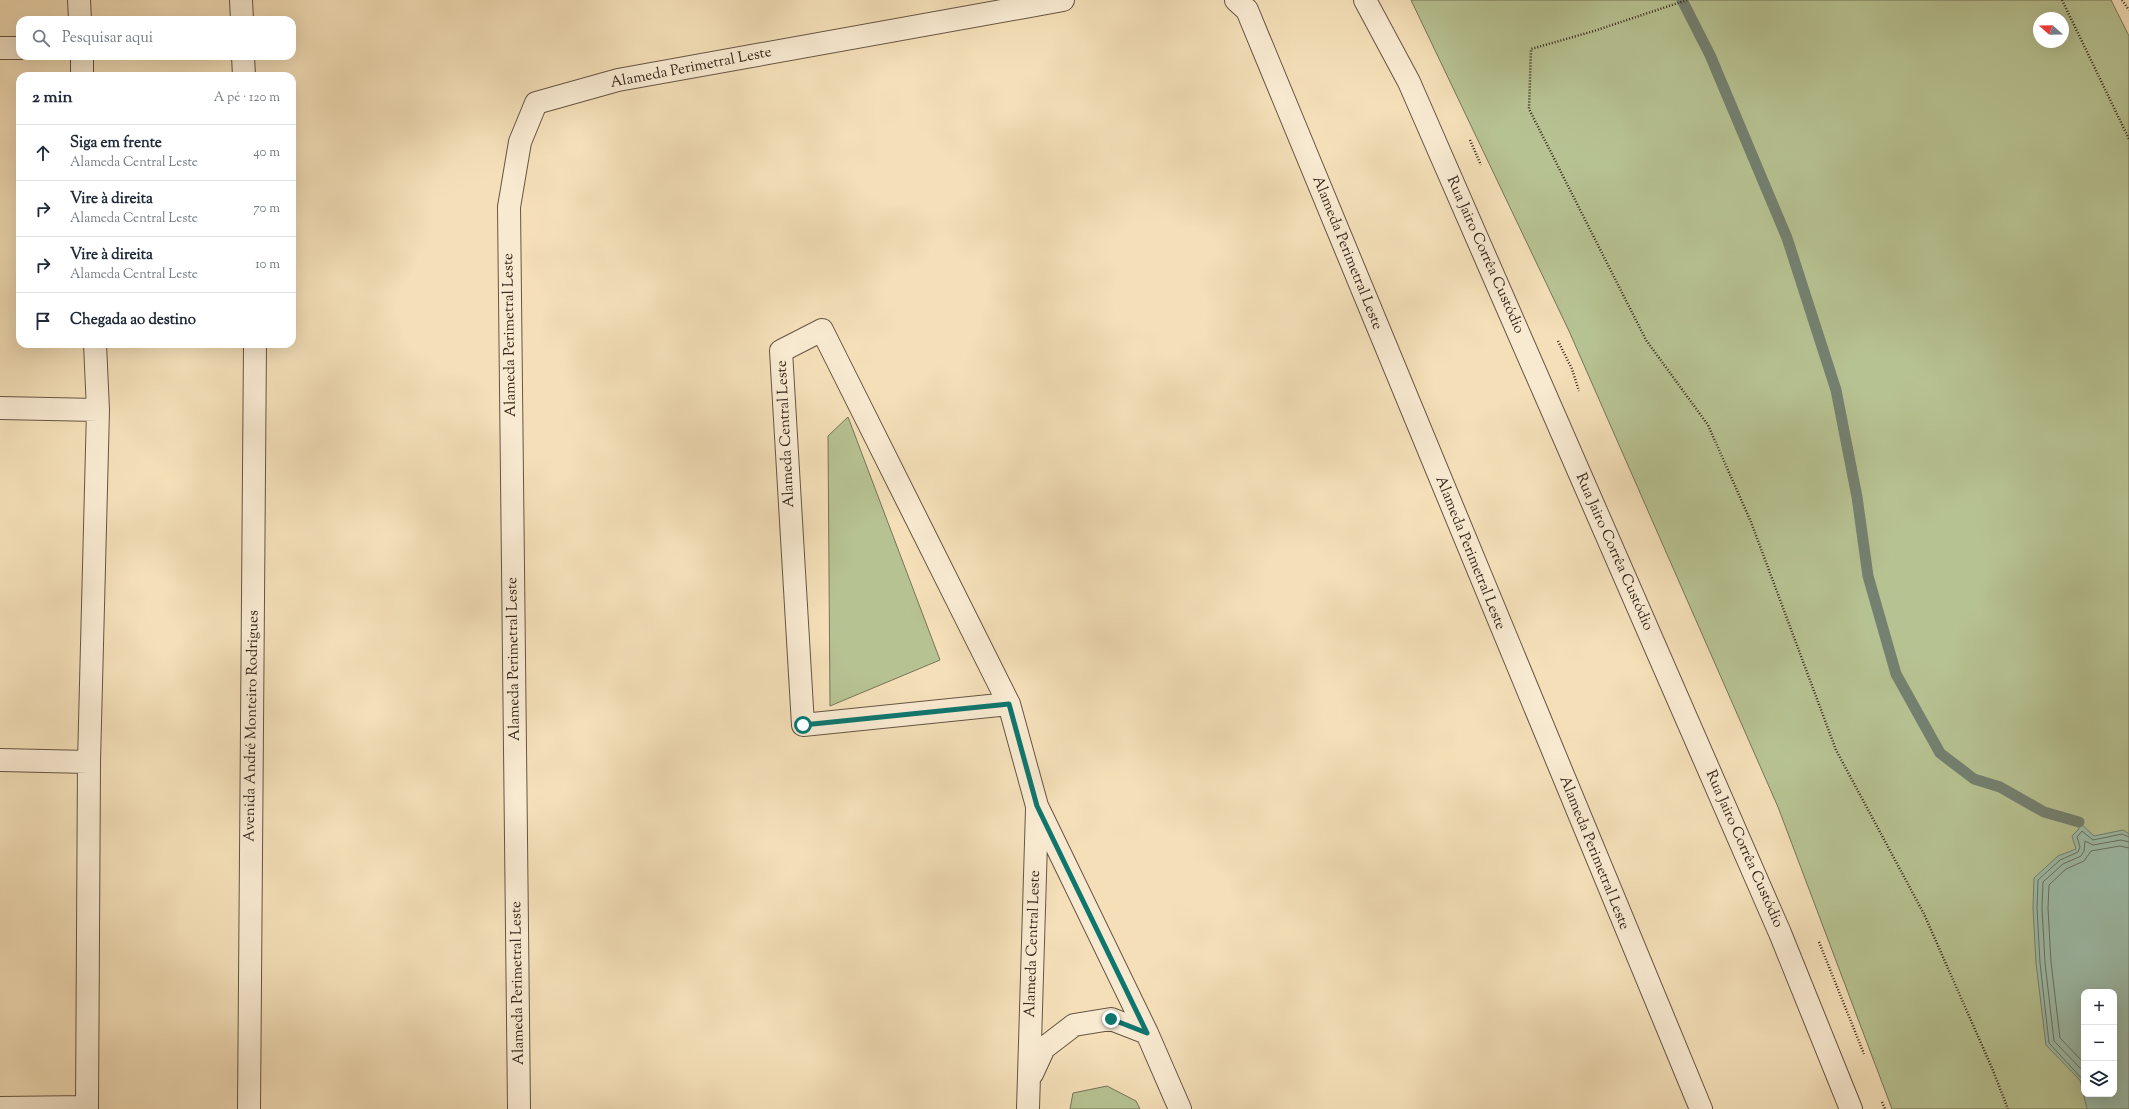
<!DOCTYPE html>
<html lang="pt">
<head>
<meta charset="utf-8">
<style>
  body { margin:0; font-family:"Sorts Mill Goudy",serif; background:#f6f6f7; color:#1f2937 }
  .controls { position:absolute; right:12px; bottom:12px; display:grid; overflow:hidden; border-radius:8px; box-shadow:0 4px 16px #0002 }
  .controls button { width:36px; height:36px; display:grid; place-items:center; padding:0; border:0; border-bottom:1px solid #e0e1e3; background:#fff; color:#1f2937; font:20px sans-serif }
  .compass { position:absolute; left:2033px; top:12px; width:36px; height:36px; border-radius:50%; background:#fff; box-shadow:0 4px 16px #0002; rotate:290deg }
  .stop { position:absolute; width:12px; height:12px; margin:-9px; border:3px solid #0f766e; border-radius:50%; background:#fff }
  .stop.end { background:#0f766e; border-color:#fff; box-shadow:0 1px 4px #0008 }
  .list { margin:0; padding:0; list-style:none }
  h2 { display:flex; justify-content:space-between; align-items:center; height:52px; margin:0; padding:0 16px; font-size:17px }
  h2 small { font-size:13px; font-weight:400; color:#747a83 }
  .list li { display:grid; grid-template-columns:26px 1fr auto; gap:12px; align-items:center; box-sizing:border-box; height:56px; padding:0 16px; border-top:1px solid #e0e1e3 }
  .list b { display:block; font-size:15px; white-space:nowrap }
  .list p { margin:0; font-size:13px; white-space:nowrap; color:#747a83 }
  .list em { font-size:13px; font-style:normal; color:#747a83 }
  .icon { flex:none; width:22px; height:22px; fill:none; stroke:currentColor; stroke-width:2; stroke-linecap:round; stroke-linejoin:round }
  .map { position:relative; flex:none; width:2129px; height:1109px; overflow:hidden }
  .search { position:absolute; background:#fff; box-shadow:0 4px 16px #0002; left:16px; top:16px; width:280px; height:44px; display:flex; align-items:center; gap:10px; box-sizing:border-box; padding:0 14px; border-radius:12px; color:#747a83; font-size:15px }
  .panel { position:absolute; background:#fff; box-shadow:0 4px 16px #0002; left:16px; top:72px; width:280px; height:276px; border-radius:12px }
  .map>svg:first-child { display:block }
</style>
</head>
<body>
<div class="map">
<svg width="2129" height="1109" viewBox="0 0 2129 1109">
  <rect width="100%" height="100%" fill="#f4dfb8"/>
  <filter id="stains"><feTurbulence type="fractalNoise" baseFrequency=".005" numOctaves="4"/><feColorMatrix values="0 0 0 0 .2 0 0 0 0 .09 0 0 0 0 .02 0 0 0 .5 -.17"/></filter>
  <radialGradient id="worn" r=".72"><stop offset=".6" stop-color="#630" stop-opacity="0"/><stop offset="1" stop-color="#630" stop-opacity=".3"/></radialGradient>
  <path fill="#b7c292" stroke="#777457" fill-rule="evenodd" d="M1411,0h700l18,36v1073h-237l-114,-302 -209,-476zM2039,18h24v24h-24zM2084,992h30v102h-30z
    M848,417l92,243 -110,46 -2,-270z
    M1107,1086l29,15 4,8h-70l3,-16z"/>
  <path fill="#9dbdaa" stroke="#748171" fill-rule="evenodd" d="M2079,822l15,14 29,-6 6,4v275h-42l-7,-29 -34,-35 -10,-82 -3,-55 1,-30 24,-22 18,-7 -4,-13 7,-7zM2084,992h30v102h-30z"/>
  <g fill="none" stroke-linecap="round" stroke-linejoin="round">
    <path stroke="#6a7263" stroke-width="1" d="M2084,1063l-24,-25 -9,-76 -3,-54 1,-23 17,-16 18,-8 7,-10 29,-5 9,2
      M2084,1072l-30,-31 -9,-78 -3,-55 1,-26 20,-18 18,-8 3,-5 1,-10 8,4 28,-5 8,2
      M2084,1081l-35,-38 -9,-80 -3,-55 1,-28 22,-20 18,-8 2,-5 -3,-10 5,-6 11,9 29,-6 7,3"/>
    <path stroke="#748171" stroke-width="11" d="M1682,0l28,55 77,183 49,152 21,107 11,79 28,98 44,79 34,26 26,8 44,25 35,10"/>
    <defs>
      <path id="minor" d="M79,0l1,20
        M241,0l1,20
        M1236,0l11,10 454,1099
        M1365,0l44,82 371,851 71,176
        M0,48h20
        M82,56v20
        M243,56l1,20
        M0,408l98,2
        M1009,704l-206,21 -22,-374 41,-21 187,374 28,102 110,227 33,76
        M0,760l89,2
        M1032,1074l12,-26 30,-23 37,-6 36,14
        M0,1108l87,-1
        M87,1109l2,-347 9,-352 -3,-66
        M249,1109l6,-765
        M519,1109l-10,-902 11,-65 16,-39 82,-23 445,-80
        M1028,1109l9,-300"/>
    </defs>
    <use href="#minor" stroke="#665543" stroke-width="24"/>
    <path stroke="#37271c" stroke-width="2.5" stroke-dasharray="1 2" stroke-linecap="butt" d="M1687,0l-93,31 -63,18 -2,60 117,231 62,85 43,97 85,228 88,164 68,154 16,41
      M2062,0l67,139
      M2122,0l7,10
      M1470,140l11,25
      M1558,341l14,28 7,22
      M1819,942l45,112
      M1882,1102l3,7"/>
    <use href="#minor" stroke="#f8ead1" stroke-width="22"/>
  </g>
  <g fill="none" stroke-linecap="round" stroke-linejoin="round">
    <path stroke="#0f766e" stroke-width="5" d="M803,725l206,-21 28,102 110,227 -36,-14"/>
  </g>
  <g text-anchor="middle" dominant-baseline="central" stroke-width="3" stroke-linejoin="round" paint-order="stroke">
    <g font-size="15" fill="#37271c" stroke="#f8ead1">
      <text transform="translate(691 68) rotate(-11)">Alameda Perimetral Leste</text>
      <text transform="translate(1347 253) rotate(68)">Alameda Perimetral Leste</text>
      <text transform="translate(1485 255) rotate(66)">Rua Jairo Corrêa Custódio</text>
      <text transform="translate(510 335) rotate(-91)">Alameda Perimetral Leste</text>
      <text transform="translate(786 434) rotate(-93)">Alameda Central Leste</text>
      <text transform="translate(1614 552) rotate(66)">Rua Jairo Corrêa Custódio</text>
      <text transform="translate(1470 553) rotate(68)">Alameda Perimetral Leste</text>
      <text transform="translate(514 659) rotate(-91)">Alameda Perimetral Leste</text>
      <text transform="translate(252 726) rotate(-89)">Avenida André Monteiro Rodrigues</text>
      <text transform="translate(1744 849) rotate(66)">Rua Jairo Corrêa Custódio</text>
      <text transform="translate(1594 853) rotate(68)">Alameda Perimetral Leste</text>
      <text transform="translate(1033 944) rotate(-88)">Alameda Central Leste</text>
      <text transform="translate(518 983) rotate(-91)">Alameda Perimetral Leste</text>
    </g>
  </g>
  <rect width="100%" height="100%" filter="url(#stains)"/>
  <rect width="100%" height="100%" fill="url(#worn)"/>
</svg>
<div class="controls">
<button>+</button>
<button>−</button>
<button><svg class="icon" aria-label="layers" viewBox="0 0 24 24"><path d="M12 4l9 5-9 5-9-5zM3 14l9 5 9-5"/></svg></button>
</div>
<svg class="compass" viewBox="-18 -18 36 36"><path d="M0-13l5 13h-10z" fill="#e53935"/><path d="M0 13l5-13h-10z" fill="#747a83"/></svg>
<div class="stop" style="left:803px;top:725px"></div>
<div class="stop end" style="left:1111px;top:1019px"></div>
<div class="search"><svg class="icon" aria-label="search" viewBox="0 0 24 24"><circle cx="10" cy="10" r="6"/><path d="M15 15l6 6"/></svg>Pesquisar aqui</div>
<section class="panel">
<h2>2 min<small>A pé · 120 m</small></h2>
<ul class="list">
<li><svg class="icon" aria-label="ahead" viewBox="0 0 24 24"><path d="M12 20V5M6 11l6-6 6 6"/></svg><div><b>Siga em frente</b><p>Alameda Central Leste</p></div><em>40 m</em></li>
<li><svg class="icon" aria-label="right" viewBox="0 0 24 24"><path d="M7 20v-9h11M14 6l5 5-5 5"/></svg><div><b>Vire à direita</b><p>Alameda Central Leste</p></div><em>70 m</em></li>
<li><svg class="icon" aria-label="right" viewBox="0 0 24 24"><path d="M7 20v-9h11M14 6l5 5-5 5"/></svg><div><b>Vire à direita</b><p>Alameda Central Leste</p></div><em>10 m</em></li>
<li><svg class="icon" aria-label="arrive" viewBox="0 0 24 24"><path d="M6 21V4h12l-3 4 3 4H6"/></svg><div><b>Chegada ao destino</b></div></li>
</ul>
</section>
</div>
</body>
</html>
